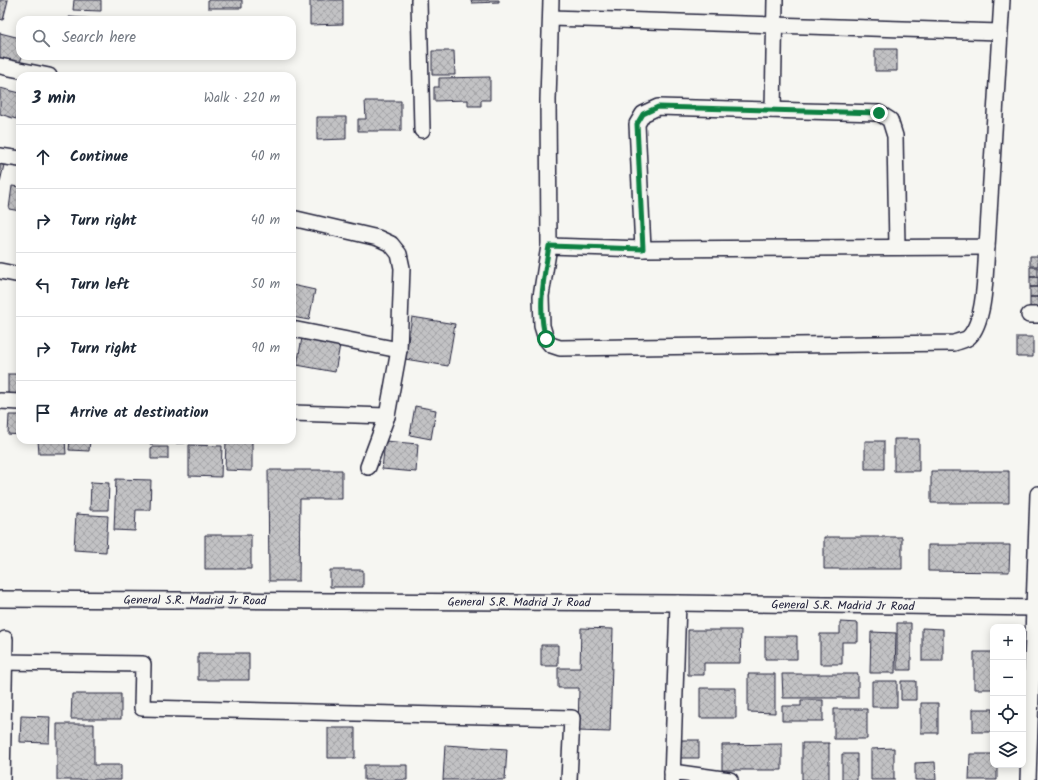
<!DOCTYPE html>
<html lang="en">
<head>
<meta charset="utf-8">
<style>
  body { margin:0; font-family:Kalam,sans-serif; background:#f6f6f7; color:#1f2937 }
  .controls { position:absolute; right:12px; bottom:12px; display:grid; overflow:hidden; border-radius:8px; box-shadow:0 2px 10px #0003 }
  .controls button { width:36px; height:36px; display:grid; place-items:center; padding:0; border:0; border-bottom:1px solid #e0e1e3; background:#fff; color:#1f2937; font:20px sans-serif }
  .stop { position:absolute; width:12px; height:12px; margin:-9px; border:3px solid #0b8043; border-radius:50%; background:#fff }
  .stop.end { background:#0b8043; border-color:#fff; box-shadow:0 1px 4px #0008 }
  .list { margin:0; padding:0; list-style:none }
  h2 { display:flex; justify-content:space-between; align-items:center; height:52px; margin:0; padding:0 16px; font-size:17px }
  h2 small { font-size:13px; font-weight:400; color:#747a83 }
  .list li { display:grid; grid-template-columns:26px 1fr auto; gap:12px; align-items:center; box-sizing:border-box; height:64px; padding:0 16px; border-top:1px solid #e0e1e3 }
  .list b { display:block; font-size:15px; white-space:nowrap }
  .list em { font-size:13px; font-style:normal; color:#747a83 }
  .icon { flex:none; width:22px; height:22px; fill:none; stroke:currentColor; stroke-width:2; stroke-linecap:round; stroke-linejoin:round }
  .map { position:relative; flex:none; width:1038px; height:780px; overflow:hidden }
  .search { position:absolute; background:#fff; box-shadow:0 2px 10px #0003; left:16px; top:16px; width:280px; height:44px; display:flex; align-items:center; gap:10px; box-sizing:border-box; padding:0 14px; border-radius:12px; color:#747a83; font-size:15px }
  .panel { position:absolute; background:#fff; box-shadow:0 2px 10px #0003; left:16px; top:72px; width:280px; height:372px; border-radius:12px }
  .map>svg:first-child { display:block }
</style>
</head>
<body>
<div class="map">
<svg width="1038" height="780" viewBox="0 0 1038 780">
  <defs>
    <pattern id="building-cross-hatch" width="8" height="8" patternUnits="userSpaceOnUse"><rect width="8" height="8" fill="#c2c2c4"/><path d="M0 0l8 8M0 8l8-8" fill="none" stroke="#a6a6a9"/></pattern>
  </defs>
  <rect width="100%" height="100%" fill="#f6f6f2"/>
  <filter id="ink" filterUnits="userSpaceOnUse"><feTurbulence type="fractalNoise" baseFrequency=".025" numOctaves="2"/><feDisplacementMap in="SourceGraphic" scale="8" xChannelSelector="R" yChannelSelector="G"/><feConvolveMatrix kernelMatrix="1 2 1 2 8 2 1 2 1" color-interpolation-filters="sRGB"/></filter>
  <g filter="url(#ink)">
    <path fill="url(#building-cross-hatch)" stroke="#22223b" d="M0,0h8l-5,20 -3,-1z
      M74,0h27v11l-28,-1z
      M208,0h34v8h-34z
      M310,0h33v24l-33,1z
      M471,0h28v2l-27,1z
      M69,17l29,2v1h-29z
      M0,33l20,5v18h2l-3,11 -19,-5z
      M875,49h22v22h-22z
      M432,51h22l1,24h-23z
      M490,77v23h-9v6h-13v-6l-34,1v-14h5v-9z
      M0,88l20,5v12l-4,14 -16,-5z
      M365,101h36v30h-43v-12h8z
      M317,117h29v22l-29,1z
      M0,164l4,1 -4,17z
      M12,186l8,1v24l-11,-2z
      M1030,256h8v10h-8z
      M1030,267h8v10h-8z
      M1030,277h8v10h-8z
      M292,285l23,5 -6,30 -17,-3z
      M1030,287h8v10h-8z
      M1030,297h8v10h-8z
      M412,317l43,7 -7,42 -43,-7z
      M1017,337h16v20h-16z
      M302,338l38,7 -5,27 -38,-7z
      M8,374h12v22h-12z
      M415,406l21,4 -5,29 -21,-4z
      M9,415h11v20l-12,-1z
      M894,439h25v32h-25z
      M38,440h27l1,14h-27z
      M70,440h20l-1,11 -20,-1z
      M99,440h30v2z
      M150,440h35v3l-35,1z
      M189,440h29v1h-29z
      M226,440h26v31l-27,-1z
      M385,441l33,3 -2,28 -34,-3z
      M865,441h19v28h-19z
      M189,445l33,1 -1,31 -32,-1z
      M151,447h17v12h-17z
      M268,470h74v29h-42l-1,82h-30z
      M931,471h78v32h-78z
      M116,479l35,1 -1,30h-14l-1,21 -21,-1z
      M91,482l18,1 -1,27h-18z
      M76,514l32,2 -2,36 -32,-2z
      M205,535h46v34h-46z
      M824,537h78v32h-78z
      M928,545h82l-1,27 -81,-1z
      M330,570h33v17h-33z
      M840,622l18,1v19h-16v22h-22v-30h20z
      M897,623h14v47h-14z
      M581,628l32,1 -3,103 -32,-1 1,-43h-21v-20h22z
      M922,628l21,1v32h-21z
      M688,630h53l-1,33h-36v12h-16z
      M871,632l25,1 -1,40h-25z
      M765,636h32v23h-32z
      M541,645h17v21h-17z
      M974,652h19v37h-19z
      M198,653h51v27h-51z
      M748,674h27v39l-27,-1z
      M782,674h76v24h-75z
      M872,681h25v26h-25z
      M901,681h15v19h-15z
      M700,688h36v30h-36z
      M72,694h49v25h-50z
      M801,700h22v21h-41v-15h19z
      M921,703h17v30h-17z
      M834,709h33v30h-33z
      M973,709h20v23h-20z
      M21,716l29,1 -1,26 -29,-1z
      M57,724h37v41h27v15h-64z
      M328,728h27v30h-27z
      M680,740h19v18h-19z
      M802,743h27v37h-27z
      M782,744v26h-60v-25z
      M445,745l62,4 -2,31h-62z
      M894,748v32h-23v-31z
      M842,754h15v26h-15z
      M970,754h23v11h4v15h-28z
      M935,762l1,18h-21v-17z
      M364,765h43v15h-43z"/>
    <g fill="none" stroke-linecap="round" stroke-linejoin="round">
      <defs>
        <g id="minor">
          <path d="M419,0l3,130"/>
          <path d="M551,0l-3,100 1,146 -8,50 1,30 4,13 5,6 9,3 394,-5c5,-2 12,-3 15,-6 17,-17 16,-67 18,-90"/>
          <path d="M551,18l449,14 2,-32"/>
          <path d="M0,66l49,10"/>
          <path d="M773,110l2,-110"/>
          <path d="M0,156l20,3"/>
          <path d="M292,218l86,20 13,6 8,10 3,14 -3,82 -12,66 -19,51"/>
          <path d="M549,246l94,3 344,-2 13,-215"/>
          <path d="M643,249l-6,-125 6,-10 15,-7 221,6 11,7 5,16 2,111"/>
          <path d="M0,271l20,4"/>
          <path d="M1029,315h9"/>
          <path d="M292,329l107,21"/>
          <path d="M0,401l20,1"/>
          <path d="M292,413l95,3"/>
          <path id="s1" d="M0,599l678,4 360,5"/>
          <path d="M0,662l143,2 -1,44 430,10 -3,62"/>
          <path d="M672,772l58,8"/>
          <path d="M2,780l3,-141"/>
          <path d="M672,780l6,-177"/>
          <path d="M1028,780l10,-286"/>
        </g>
      </defs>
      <use href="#minor" stroke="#22223b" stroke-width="18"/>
      <use href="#minor" stroke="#f6f6f2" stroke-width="15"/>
    </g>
  </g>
  <g fill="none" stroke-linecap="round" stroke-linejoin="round" filter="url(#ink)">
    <path stroke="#0b8043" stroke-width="5" d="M546,339c-9,-31 -2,-62 3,-93l94,3 -6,-125 6,-10 15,-7 221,6"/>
  </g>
  <g text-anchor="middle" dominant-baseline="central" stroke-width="3" stroke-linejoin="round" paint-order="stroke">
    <g font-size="12" fill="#22223b" stroke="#f6f6f2">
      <text stroke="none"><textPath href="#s1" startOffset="195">General S.R. Madrid Jr Road</textPath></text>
      <text stroke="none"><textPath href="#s1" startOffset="519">General S.R. Madrid Jr Road</textPath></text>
      <text stroke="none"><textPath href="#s1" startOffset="843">General S.R. Madrid Jr Road</textPath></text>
    </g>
  </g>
</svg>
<div class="controls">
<button>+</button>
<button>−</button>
<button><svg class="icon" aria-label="locate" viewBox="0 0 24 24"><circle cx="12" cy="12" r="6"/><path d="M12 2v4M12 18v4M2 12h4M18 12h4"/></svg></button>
<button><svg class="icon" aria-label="layers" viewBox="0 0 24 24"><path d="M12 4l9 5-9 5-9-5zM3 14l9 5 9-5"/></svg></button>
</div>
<div class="stop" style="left:546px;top:339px"></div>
<div class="stop end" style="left:879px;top:113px"></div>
<div class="search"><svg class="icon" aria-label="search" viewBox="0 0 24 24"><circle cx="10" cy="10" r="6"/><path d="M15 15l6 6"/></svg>Search here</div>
<section class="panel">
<h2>3 min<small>Walk · 220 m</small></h2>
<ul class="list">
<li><svg class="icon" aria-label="ahead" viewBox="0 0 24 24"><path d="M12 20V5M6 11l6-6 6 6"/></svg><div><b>Continue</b></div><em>40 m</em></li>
<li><svg class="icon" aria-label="right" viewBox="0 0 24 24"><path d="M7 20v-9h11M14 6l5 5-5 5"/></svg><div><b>Turn right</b></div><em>40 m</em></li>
<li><svg class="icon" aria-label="left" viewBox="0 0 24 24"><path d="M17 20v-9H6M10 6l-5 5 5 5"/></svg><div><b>Turn left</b></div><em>50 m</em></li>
<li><svg class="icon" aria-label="right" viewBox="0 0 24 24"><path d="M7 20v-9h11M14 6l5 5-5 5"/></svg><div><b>Turn right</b></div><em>90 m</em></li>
<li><svg class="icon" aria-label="arrive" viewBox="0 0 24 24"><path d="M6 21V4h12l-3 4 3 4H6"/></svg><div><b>Arrive at destination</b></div></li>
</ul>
</section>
</div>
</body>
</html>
